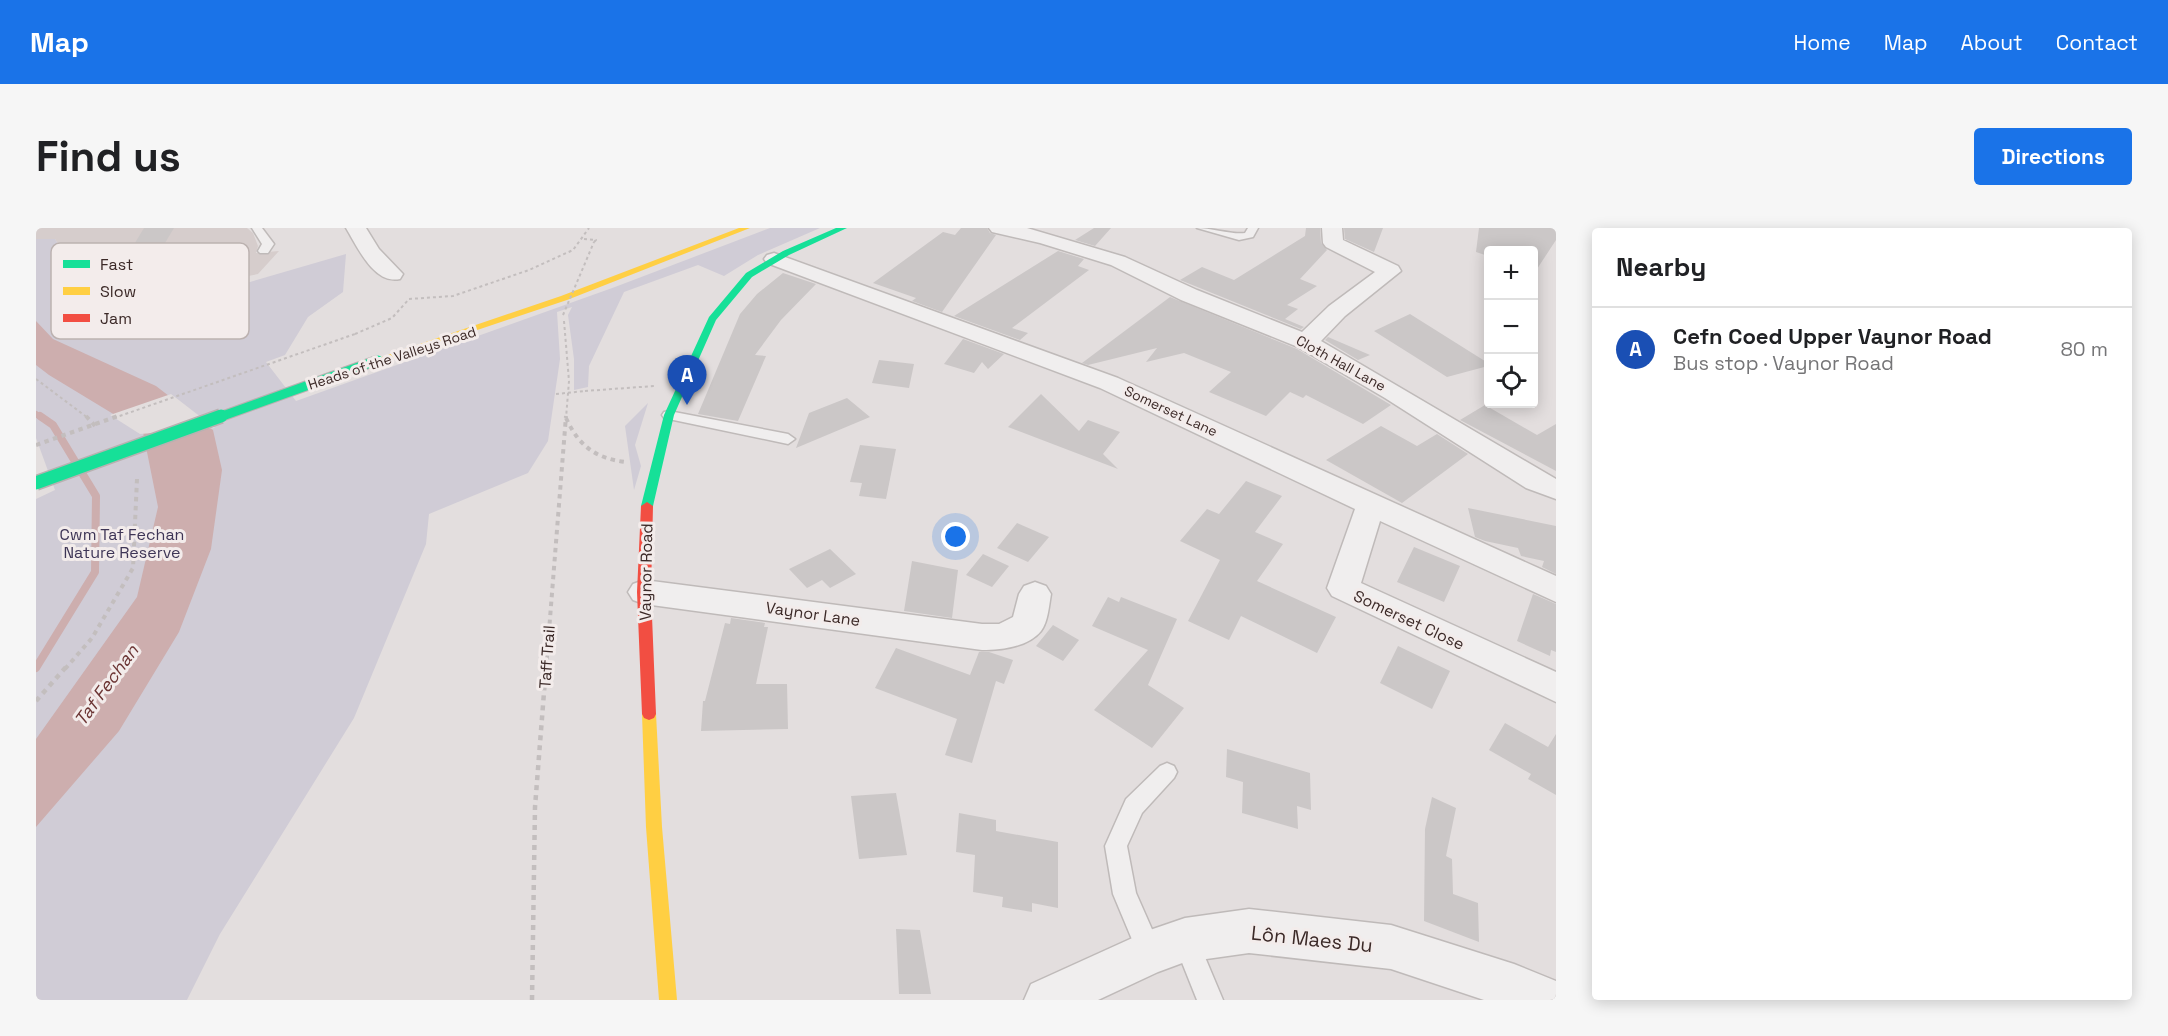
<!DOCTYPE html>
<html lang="en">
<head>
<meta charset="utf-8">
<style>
  body { margin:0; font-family:"Space Grotesk",sans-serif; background:#f6f6f6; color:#202124 }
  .controls { position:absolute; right:18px; top:18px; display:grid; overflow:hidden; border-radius:6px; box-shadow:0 3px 15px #0003 }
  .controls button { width:54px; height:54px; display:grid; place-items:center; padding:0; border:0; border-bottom:2px solid #e0e0e0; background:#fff; color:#202124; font:30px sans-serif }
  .you { position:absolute; left:920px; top:309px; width:21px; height:21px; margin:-15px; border:4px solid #fff; border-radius:50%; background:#1a73e8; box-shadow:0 0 0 9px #1a73e833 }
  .badge { display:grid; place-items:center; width:39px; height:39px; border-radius:50%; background:#1a73e8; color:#fff; font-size:20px; font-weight:700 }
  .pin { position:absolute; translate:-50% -50px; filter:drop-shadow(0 2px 3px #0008) }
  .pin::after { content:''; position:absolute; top:32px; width:21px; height:18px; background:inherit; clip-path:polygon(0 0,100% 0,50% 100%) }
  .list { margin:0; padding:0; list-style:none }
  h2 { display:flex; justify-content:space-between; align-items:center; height:78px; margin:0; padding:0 24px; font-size:26px }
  h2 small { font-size:20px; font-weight:400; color:#757577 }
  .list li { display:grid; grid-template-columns:39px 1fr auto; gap:18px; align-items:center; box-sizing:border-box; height:84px; padding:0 24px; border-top:2px solid #e0e0e0 }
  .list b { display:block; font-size:22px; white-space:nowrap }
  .list p { margin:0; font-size:20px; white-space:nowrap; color:#757577 }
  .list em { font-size:20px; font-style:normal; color:#757577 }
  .icon { flex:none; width:33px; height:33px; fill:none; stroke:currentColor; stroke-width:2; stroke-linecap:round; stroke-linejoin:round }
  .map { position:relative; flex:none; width:1520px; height:772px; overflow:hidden; border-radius:6px }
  header { display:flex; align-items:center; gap:36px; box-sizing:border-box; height:84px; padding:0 30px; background:#1a73e8; color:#fff }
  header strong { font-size:28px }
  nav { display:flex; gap:33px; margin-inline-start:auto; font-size:21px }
  .intro { display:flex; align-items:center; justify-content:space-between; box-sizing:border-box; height:144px; padding:0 36px }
  h1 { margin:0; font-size:42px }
  .button { padding:15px 27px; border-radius:6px; background:#1a73e8; color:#fff; font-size:21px; font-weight:700 }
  main { display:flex; gap:36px; padding:0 36px }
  aside { flex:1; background:#fff; border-radius:6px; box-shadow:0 3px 15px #0003 }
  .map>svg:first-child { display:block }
</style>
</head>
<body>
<header>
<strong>Map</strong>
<nav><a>Home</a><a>Map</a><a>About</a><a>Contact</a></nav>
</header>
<div class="intro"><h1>Find us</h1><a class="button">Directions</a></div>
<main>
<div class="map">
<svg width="1520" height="772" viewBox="0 0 1520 772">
  <rect width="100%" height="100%" fill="#e3dede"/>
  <path fill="#d6cdcc" d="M0,0h211l6,5 5,13 -2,7 23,-2 -21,23 -15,3 1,7 -25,7 -101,8 -34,-13 -29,-47h-19z"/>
  <path fill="#d0ccd6" d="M734,0h50l-62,27 -34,21 -26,-11 -74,27 -35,74 -1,21 -14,3v-31l-6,-44 4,-8 -15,5 3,47 -12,82 -20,32 -99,41 -3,30 -72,174 -134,216 -33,66h-151v-501l19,-9 -19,-52v-199h19l29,47 34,13 101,-8 127,-37 -3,38 -35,25 -23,38 -19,7 30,39 319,-114z
    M612,175l-13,42 6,21 -7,24 -9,-64z"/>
  <path fill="#cdaeae" d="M0,93l17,18 103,47 57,44 9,40 -11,79 -32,83 -60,99 -83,96v-88l101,-142 21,-90 -15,-75 -94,-57 -13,-10z"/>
  <path fill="#e3dede" d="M135,166l44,34 -75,6 -30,-19z"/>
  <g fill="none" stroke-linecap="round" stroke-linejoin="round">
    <path stroke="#cdaeae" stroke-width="6" d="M0,186l6,4"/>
    <path stroke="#cdaeae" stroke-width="8" d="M0,440l59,-96 1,-76 -43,-71 -13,-9"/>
  </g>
  <path fill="#cbc7c7" d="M108,0h30l-21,35 -32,3z
    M925,0h26l3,5 6,2 -54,77 -30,-11 4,-3 -43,-15 70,-51 12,3z
    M1058,0h17l-16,18 -20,-6z
    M1270,0h14l1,15 6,7 -27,29 17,7 -30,19 11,4 -13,10 19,8 -3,2 -121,-49 22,-13 32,13 71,-44z
    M1308,0h39l-9,24 -29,-13z
    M1443,0h77v12l-19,29 -4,-1v-18h-45v6l-12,-4z
    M1022,23l26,8 -6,7 11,4 -77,58 16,5 -8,7 -66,-24z
    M747,45l33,11 -35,36 -26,35 11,1 -28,65 -40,-7 42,-100 17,-20z
    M1134,69l127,52 94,56 -28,19 -57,-29 -3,3 -13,-6 -24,24 -57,-24 22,-20 -47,-19 -38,9 11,-14 -69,17 -6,-2z
    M1374,86l78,49v3l-41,11 -73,-46z
    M1292,109l42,18 -12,5 -33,-20z
    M927,111l41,15 -16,15 -6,-7 -8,11 -30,-9z
    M843,132l35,4 -5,24 -37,-5z
    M1005,166l38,37 9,-11 32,12 -17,22 15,15 -110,-42z
    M811,170l23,19 -74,31 13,-35z
    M1449,177l52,30 19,-11v47l-96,-51z
    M1345,198l36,20 20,-12 31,20 -66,49 -76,-43z
    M824,217l36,4 -10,50 -27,-3 3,-13 -12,-1z
    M1210,253l36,15 -27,36 28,12 -26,37 79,36 -19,36 -76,-37 -12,24 -41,-19 32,-61 -40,-19 27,-32 12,5z
    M1432,280l88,18v48l-14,-7 2,-6 -23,-5 -3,-8 -33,-7 -10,-4z
    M981,295l32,14 -21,25 -31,-14z
    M1378,319l46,19 -16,36 -47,-20z
    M794,321l26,25 -26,14 -8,-8 -15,8 -18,-19z
    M947,326l26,12 -17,21 -26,-12z
    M876,333l46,9 -6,48 -48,-7z
    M1497,366l23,10v48l-5,-2 -1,6 -33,-15z
    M1072,369l11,5 2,-5 56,22 -29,66 36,23 -32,40 -58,-38 54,-60 -56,-24z
    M695,390l34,5 -1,4h4l-12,57h31l1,45 -87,2 2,-30h2l20,-78 5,1z
    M1017,397l26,15 -16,21 -27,-15z
    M1362,418l52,25 -18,38 -52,-26z
    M860,420l74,27 9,-23h10l24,8 -9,24 -8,-3 -24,82 -27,-8 12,-36 -82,-31z
    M1469,495l43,24 8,-13v61l-28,-16 3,-5 -42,-24z
    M1191,521l83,24 1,37 -14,-4 1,23 -56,-16 1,-31 -17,-5z
    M860,565l11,62 -48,4 -8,-63z
    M1396,569l24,11 -10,48 6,3 1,35 25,9 1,39 -55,-21 1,-92z
    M923,585l37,7v11l62,11v66l-26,-5v9l-30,-5 1,-10 -30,-5 2,-37 -19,-3z
    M860,701l24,1 11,64h-32z"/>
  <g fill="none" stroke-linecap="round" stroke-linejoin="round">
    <defs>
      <path id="lane" d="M216,0h10l12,16 -6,9h-8l-2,-2 4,-7z
        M1161,0c14,0 37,7 48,5l3,-5h10l-5,9 -14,3z
        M633,183l119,23 7,5 -7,5 -124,-26 -2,-3 2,-3z
        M1131,535l7,3 3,6 -3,6 -32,35 -15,33 9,47 26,59 -3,9 -9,3 -9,-3 -28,-67 -8,-48 21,-47 34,-33z
        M1149,700l9,3 29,69h-26l-24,-60 3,-9z"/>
      <path id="street" d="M310,0h20l13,21 24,25 -3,5c-26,6 -43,-33 -54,-51z
        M953,0h38l98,29 72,33 105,42 27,-26 46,-34 -49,-25 -3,-4 -1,-15h20l1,12 55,26 3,5 -56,45 -24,25 235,138v20l-30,-11 -141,-90 -87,-51 -117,-47 -70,-35 -71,-22 -48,-11z
        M738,25l344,125 438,198v26l-176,-81 -19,62 195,89v30l-224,-106 -5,-8 28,-79 -255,-121 -333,-125 -3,-4 3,-4z
        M608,352l338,44h17l14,-7 6,-23 5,-8 11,-4 11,4 5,8c-2,11 -3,28 -10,37 -13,16 -40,19 -59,19l-338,-46 -11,-4 -5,-8 5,-8z
        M1213,681l142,16 123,39 42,17v19h-72l-93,-31 -142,-16 -64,9 -27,10 -60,28h-74l7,-16 119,-54 35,-12z"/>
    </defs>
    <use href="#lane" stroke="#bfbab9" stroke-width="3"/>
    <use href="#street" stroke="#bfbab9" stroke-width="3"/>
    <path stroke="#c3bebe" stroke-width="2" stroke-dasharray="3 3" stroke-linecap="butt" d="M548,11l12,1 -2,2
      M373,71l44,-3 76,-26 44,-20 16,-22
      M528,93l5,60 -3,37
      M319,106l37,-16 17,-19
      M0,151l52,39
      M549,163l69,-5"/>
    <path stroke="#c3bebe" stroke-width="4" stroke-dasharray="4.5 4.5" stroke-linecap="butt" d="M50,188l11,12
      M530,190c13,28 29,40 59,44
      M29,441l27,-31 41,-70 4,-89
      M510,441l20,-253"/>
    <path stroke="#c3bebe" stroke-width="4.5" stroke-dasharray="5 5" stroke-linecap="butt" d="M0,473l30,-34
      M496,772l3,-193 11,-140"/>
    <use href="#lane" fill="#f0eeee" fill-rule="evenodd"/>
    <use href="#street" fill="#f0eeee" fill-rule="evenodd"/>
    <path fill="#16e098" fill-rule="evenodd" d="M800,0h11l-58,27 -37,22 -36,43 -42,95 -21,91 -6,4 -4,-1 -2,-3 23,-91 45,-98 37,-44 37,-22z"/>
    <path fill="#ffcf43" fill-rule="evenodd" d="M703,0h11l-183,72 -185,62h-8l-1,-2 188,-64z
      M613,480l5,2 2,4 6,113 15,173h-18l-13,-173 -4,-113 2,-4z"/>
    <path fill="#f24e42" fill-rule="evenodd" d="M611,274l6,4 -2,86 5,122 -2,4 -5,2 -5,-2 -2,-4 -5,-122 4,-86z"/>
    <defs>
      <path id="fast-bridge-far1" d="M181,190l161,-58"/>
      <path id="fast-bridge" d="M0,255l185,-67"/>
    </defs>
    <use href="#fast-bridge-far1" stroke="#b8b1b1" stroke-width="11" stroke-linecap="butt"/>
    <use href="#fast-bridge" stroke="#b8b1b1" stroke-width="16" stroke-linecap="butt"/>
    <path stroke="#c3bebe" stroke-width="2" stroke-dasharray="3 3" stroke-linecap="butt" d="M527,87l31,-73
      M520,166l29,-3
      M78,190l241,-84"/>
    <path stroke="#c3bebe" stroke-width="4" stroke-dasharray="4.5 4.5" stroke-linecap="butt" d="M0,217l82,-29"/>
    <use href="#fast-bridge-far1" stroke="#16e098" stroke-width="9"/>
    <use href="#fast-bridge" stroke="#16e098" stroke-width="13"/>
  </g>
  <g text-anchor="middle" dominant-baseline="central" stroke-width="6" stroke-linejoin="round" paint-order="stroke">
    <g font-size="14" fill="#3b2927" stroke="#f3eceb">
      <text transform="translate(356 130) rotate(-18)">Heads of the Valleys Road</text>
      <text transform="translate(1305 135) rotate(29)">Cloth Hall Lane</text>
      <text transform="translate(1135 183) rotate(25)">Somerset Lane</text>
    </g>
    <g font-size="16" fill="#3e3556" stroke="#f3eceb">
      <text x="86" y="306">Cwm Taf Fechan<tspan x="86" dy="18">Nature Reserve</tspan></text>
    </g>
    <g font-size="16" fill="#3b2927" stroke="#f3eceb">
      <text transform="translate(610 344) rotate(-89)">Vaynor Road</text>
      <text transform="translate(777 386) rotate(8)">Vaynor Lane</text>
      <text transform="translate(1373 392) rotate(25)">Somerset Close</text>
      <text transform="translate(511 429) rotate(-86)">Taff Trail</text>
    </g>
    <g font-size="18" font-style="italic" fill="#6c3534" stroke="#f3eceb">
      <text transform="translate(70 457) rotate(-54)">Taf Fechan</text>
    </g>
    <g font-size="20" fill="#3b2927" stroke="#f3eceb">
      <text transform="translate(1276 711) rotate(6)">Lôn Maes Du</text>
    </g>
  </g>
  <rect x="15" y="15" width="198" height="96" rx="9" fill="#f3eceb" stroke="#bcb2b0" stroke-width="1.5"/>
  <rect x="27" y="32" width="27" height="8" fill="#16e098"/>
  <rect x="27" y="59" width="27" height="8" fill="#ffcf43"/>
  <rect x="27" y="86" width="27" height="8" fill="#f24e42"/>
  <g font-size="16" fill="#3b2927">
    <text x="64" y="42">Fast</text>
    <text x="64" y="69">Slow</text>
    <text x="64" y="96">Jam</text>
  </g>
</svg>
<div class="controls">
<button>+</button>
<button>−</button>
<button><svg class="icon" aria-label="locate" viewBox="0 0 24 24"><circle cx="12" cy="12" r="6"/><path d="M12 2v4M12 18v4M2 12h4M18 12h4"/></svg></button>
</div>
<div class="you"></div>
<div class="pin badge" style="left:651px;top:177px;background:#1a4fb4">A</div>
</div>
<aside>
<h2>Nearby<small></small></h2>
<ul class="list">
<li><span class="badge" style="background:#1a4fb4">A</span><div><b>Cefn Coed Upper Vaynor Road</b><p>Bus stop · Vaynor Road</p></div><em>80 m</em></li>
</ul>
</aside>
</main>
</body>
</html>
